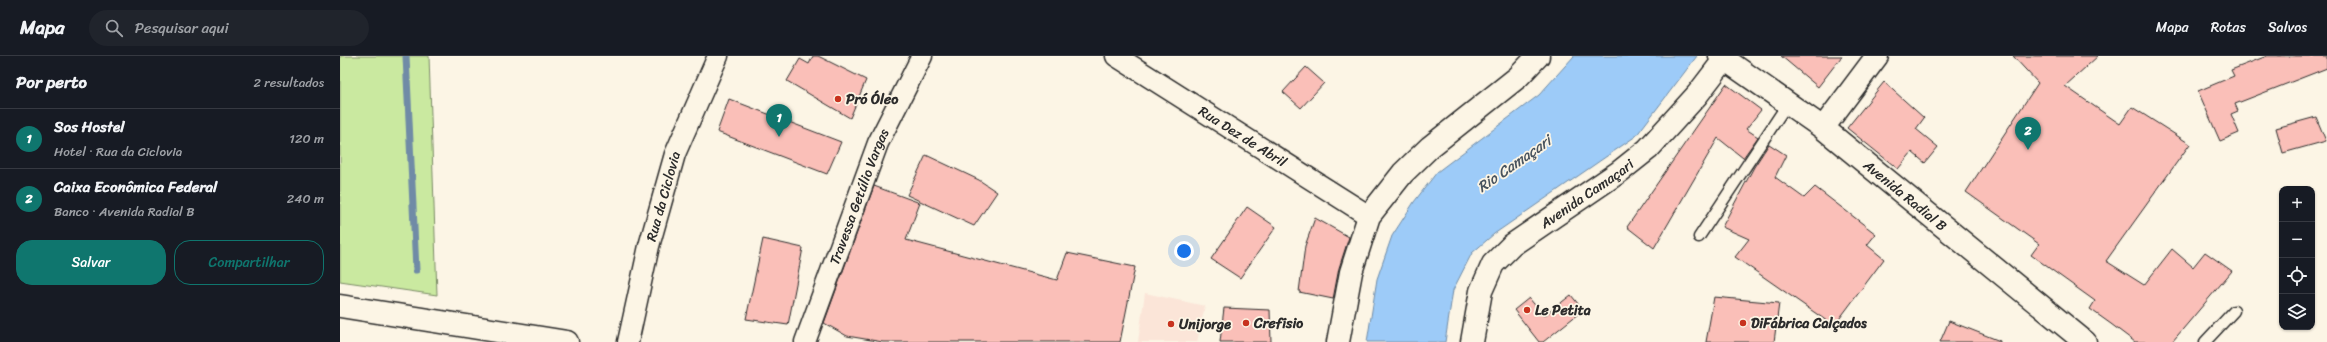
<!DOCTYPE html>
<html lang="pt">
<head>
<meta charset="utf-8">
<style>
  body { margin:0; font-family:Sriracha,sans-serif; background:#20242c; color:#f1f3f6 }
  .controls { position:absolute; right:12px; bottom:12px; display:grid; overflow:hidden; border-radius:8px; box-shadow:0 1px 3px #0004 }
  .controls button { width:36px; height:36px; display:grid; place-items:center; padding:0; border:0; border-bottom:1px solid #363941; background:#171b24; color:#f1f3f6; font:20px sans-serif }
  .you { position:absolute; left:844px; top:195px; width:14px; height:14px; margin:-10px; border:3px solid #fff; border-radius:50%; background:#1a73e8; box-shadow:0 0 0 6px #1a73e833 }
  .badge { display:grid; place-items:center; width:26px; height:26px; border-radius:50%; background:#0f766e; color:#fff; font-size:13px; font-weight:700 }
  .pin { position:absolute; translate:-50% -33px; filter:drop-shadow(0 1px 2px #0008) }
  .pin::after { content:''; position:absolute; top:21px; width:14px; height:12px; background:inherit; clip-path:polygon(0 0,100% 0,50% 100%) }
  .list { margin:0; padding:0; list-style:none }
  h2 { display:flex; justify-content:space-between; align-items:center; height:52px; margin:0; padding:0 16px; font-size:17px }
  h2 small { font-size:13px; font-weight:400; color:#9ea1a6 }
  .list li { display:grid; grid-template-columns:26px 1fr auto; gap:12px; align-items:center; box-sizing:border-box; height:60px; padding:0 16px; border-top:1px solid #363941 }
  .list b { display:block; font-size:15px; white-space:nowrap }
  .list p { margin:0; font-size:13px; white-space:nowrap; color:#9ea1a6 }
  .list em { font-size:13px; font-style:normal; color:#9ea1a6 }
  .actions { display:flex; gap:8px; padding:12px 16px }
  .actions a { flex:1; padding:9px 0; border:1px solid #0f766e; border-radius:16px; text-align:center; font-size:14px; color:#0f766e }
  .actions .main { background:#0f766e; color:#fff }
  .icon { flex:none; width:22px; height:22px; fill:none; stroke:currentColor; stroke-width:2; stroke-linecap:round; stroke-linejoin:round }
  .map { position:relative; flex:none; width:1987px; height:286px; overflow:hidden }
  header { display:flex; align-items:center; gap:24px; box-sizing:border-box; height:56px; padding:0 20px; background:#171b24; border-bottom:1px solid #363941 }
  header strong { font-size:19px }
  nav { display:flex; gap:22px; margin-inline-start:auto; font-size:14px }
  .search { width:280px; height:36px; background:#20242c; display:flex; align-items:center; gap:10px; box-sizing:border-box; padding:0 14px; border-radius:22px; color:#9ea1a6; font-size:15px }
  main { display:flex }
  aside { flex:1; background:#171b24 }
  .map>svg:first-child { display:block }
</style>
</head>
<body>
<header>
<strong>Mapa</strong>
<div class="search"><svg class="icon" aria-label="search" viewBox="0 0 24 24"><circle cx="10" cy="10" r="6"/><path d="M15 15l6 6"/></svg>Pesquisar aqui</div>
<nav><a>Mapa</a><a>Rotas</a><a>Salvos</a></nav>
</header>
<main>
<aside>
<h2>Por perto<small>2 resultados</small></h2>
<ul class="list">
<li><span class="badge">1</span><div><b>Sos Hostel</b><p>Hotel · Rua da Ciclovia</p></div><em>120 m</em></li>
<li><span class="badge">2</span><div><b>Caixa Econômica Federal</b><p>Banco · Avenida Radial B</p></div><em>240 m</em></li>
</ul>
<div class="actions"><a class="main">Salvar</a><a>Compartilhar</a></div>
</aside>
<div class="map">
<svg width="1987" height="286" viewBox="0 0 1987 286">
  <rect width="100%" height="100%" fill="#fcf5e5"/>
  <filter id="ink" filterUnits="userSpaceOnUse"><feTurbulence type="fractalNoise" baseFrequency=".025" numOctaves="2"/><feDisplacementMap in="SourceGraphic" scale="8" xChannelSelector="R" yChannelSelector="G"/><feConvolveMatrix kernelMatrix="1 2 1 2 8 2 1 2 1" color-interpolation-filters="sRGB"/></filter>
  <g filter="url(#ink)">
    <path fill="#fbe5d8" d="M805,237l60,13 -8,36h-59z"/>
    <path fill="#cae9a0" stroke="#7a8a66" d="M0,0h89l8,239 -97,-14z"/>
    <path fill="#9dcbf8" stroke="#6f8ba6" d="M1234,0h123l-61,80 -142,98 -22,19 -19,37 -8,52h-78l10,-63 15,-43 22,-34 23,-30 102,-77z"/>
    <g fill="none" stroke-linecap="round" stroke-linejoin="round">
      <path stroke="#6f8ba6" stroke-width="7" d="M66,0l10,214"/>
    </g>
    <path fill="#fabfb8" stroke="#2b2b2b" d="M473,0h5l48,24 -16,38 -63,-37 13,-22 9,5z
      M1441,0h61l-24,31z
      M1673,0h85l-33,30 55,38 12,-17 58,37 -84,117 38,24 28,-36 21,18 12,-15 27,19 -60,71h-37l-24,-18 -21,-15 5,-8 -64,-46 8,-11 -73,-52 72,-109z
      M1927,0h60v12l-92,36 3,7 -7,3 8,19 -19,8 -22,-50 36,-15 -3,-6z
      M966,11l18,16 -23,25 -18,-16z
      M1544,26l40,36 -8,11 22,18 -13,16 -13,-11 -14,17 -51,-41z
      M1386,28l35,26 -15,19 12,8 -15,21 -25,-20 -64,110 -27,-21z
      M389,43l112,43 -14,32 -110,-42z
      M1976,61l10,24 -43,12 -7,-25z
      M1429,88l17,11 -11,22 29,21 11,-11 61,47 -9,11 17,14 -50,67 -99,-69 14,-18 -27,-12 32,-60z
      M586,99l53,25 18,12 -23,34 -67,-31z
      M534,130l46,17 -14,37 151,40 10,-27 68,14 -15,75h-237l-36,-6 -23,-13z
      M907,151l29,20 -36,51 -29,-19z
      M975,162l34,19 -10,31 -6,31 -34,-7 6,-46z
      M423,183l40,9 -15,77 -42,-6z
      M1231,239l12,15 -40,32h-4l-25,-32 15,-12 15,18z
      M1374,241l65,6 -5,39h-68z
      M884,252l46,2 1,32h-51z
      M1609,265l51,20v1h-60z"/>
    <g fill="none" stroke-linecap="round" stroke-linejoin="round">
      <defs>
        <path id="service" d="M1359,181l89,-134
          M1865,286l29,-31"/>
        <g id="minor">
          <path id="s1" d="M776,0l253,160"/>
          <path id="s2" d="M288,286l21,-96 26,-92 43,-98"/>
          <path id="s3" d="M465,286l73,-199 44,-87"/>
        </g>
        <g id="tertiary">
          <path d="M1483,72l54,-72"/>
          <path d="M998,286l13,-70 18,-56 34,-43 27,-26 88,-70 20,-21"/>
          <path id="s4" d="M1132,286l9,-51 12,-27 19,-19 107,-73 29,-23 49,-54 30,-39"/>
        </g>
        <g id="secondary">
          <path id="s5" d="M1380,0l103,72 262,214"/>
        </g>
        <path id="primary" d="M0,250l227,36"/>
      </defs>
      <use href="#service" stroke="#2b2b2b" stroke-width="13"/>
      <use href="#minor" stroke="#2b2b2b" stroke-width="23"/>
      <use href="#tertiary" stroke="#2b2b2b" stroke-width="25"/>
      <use href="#secondary" stroke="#2b2b2b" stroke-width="25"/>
      <use href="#primary" stroke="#2b2b2b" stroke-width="25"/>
      <use href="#service" stroke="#fcf5e5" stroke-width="10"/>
      <use href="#minor" stroke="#fcf5e5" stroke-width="20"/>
      <use href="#tertiary" stroke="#fcf5e5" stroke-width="22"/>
      <use href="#secondary" stroke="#fcf5e5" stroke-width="22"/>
      <use href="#primary" stroke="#fcf5e5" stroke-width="22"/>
    </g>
  </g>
  <g fill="#c8321e" stroke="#fcf5e5" stroke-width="1.5">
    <circle cx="498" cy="43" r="4"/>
    <circle cx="1187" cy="254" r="4"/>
    <circle cx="906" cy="267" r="4"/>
    <circle cx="1403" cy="267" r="4"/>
    <circle cx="831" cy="268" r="4"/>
  </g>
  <g text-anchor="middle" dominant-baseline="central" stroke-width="3.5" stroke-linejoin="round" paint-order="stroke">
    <g font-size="14" font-weight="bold" fill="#2b2b2b" stroke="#fcf5e5" text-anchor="start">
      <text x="506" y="43">Pró Óleo</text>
      <text x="1195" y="254">Le Petita</text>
      <text x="914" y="267">Crefisio</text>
      <text x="1411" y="267">DiFábrica Calçados</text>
      <text x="839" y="268">Unijorge</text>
    </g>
    <g font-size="14" fill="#2b2b2b" stroke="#fcf5e5">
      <text stroke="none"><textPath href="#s1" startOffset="150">Rua Dez de Abril</textPath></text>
      <text stroke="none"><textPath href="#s4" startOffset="199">Avenida Camaçari</textPath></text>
      <text stroke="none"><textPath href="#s5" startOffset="232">Avenida Radial B</textPath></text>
      <text stroke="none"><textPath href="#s2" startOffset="150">Rua da Ciclovia</textPath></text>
      <text stroke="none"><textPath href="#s3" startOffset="155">Travessa Getúlio Vargas</textPath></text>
    </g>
    <g font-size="15" font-style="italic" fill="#48535e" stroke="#fcf5e5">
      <text transform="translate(1174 108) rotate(-35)">Rio Camaçari</text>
    </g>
  </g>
</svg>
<div class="controls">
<button>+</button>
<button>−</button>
<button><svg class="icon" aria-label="locate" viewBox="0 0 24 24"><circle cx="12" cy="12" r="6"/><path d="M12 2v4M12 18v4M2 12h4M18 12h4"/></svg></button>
<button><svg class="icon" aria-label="layers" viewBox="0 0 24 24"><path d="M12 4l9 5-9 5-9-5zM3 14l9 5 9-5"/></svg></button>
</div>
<div class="you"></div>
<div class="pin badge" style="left:439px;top:81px">1</div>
<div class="pin badge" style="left:1688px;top:94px">2</div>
</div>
</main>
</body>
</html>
